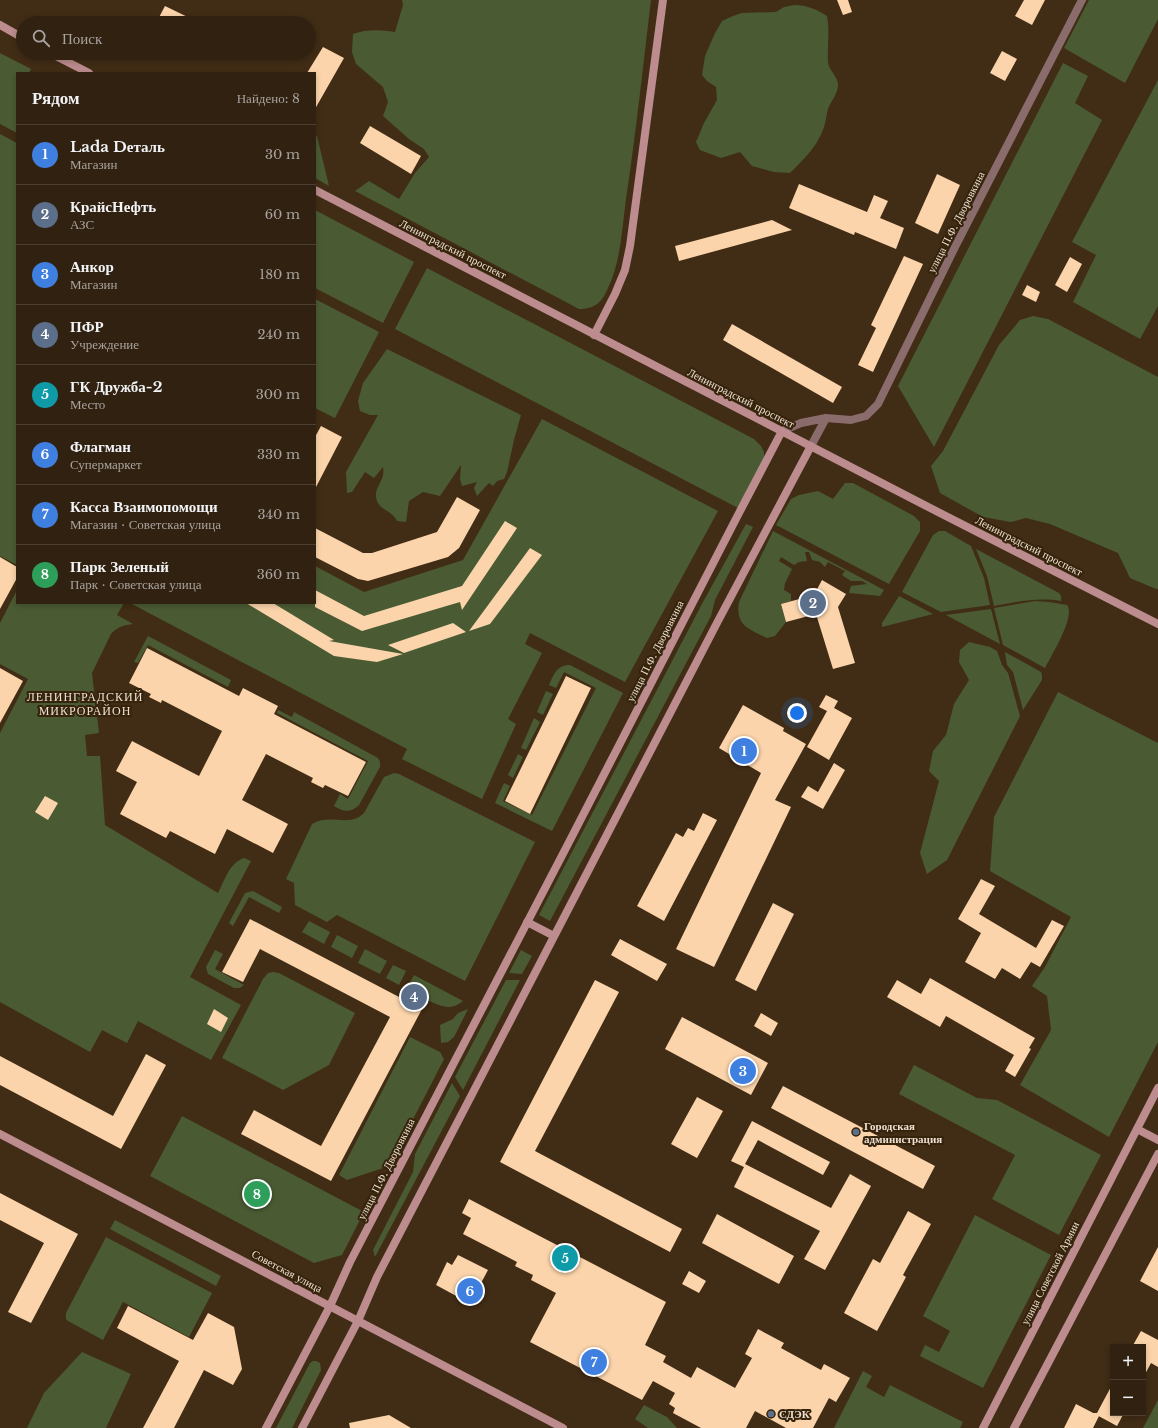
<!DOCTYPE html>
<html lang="ru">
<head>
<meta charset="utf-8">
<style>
  body { margin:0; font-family:"Libre Baskerville",serif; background:#3d2e1e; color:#f1f3f6 }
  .controls { position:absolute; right:12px; bottom:12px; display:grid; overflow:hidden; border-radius:0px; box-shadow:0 2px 6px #0003 }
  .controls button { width:36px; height:36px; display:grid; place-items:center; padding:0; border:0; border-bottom:1px solid #4c3e30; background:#312110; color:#f1f3f6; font:20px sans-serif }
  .you { position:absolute; left:797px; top:713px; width:14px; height:14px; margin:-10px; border:3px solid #fff; border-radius:50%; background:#1a73e8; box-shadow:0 0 0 6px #1a73e833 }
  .badge { display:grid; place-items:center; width:26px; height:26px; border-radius:50%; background:#c9a5ee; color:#fff; font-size:13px; font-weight:700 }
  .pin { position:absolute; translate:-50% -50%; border:2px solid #fff; box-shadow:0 1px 4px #0006 }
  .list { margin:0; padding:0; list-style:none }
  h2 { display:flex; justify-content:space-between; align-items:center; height:52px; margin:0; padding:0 16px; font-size:17px }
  h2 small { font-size:13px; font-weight:400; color:#a8a39f }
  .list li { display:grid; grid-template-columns:26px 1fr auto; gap:12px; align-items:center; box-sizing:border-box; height:60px; padding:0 16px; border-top:1px solid #4c3e30 }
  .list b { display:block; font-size:15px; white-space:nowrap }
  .list p { margin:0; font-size:13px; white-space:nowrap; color:#a8a39f }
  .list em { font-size:13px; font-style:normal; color:#a8a39f }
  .icon { flex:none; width:22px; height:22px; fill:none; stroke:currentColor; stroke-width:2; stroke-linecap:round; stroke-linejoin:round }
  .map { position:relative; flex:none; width:1158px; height:1428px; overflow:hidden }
  .search { position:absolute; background:#312110; box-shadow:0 2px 6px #0003; left:16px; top:16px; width:300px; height:44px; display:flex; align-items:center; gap:10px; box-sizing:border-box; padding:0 14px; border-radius:22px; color:#a8a39f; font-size:15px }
  .panel { position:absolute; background:#312110; box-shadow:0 2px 6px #0003; left:16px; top:72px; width:300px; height:532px; border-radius:0px }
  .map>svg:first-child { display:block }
</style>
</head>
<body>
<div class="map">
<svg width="1158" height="1428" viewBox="0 0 1158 1428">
  <rect width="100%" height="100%" fill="#412c15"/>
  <path fill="#4a5b33" d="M402,0h249c-8,66 -15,133 -25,199 -4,29 -5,62 -18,89 -6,15 -14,21 -29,21l-224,-118 14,-10 30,18 16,-26 14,-16 -5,-8 -15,-10 -26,-23 5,-14 -5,-15 -27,-23 -4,-12 1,-18c15,-5 27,-4 42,-2l8,-27z
    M1089,0h69v19l-33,64 -61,-35z
    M794,5c13,0 22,4 33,11 3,15 0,30 1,46 0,8 11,15 10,24 -1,9 -7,15 -10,23 -2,7 -2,15 -6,23 -6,16 -20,29 -32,41l-16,-1 -22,-6 -12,-14 -19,6 -21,-8 -4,-8 8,-19 13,-23 -1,-13 -9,-6 -5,-6 3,-19 10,-23 7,-12 11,-5 9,-3 34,-1 8,-5z
    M0,53l31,16 -2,4h-12v60l-17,-9z
    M1063,63l25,13 -13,27 27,17 -168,327 -36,-61z
    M1158,80v226l-18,33 -67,-37 23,-47 -24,-13z
    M0,134l17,9v422l-17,-9z
    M315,135l2,1 12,50 -14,-8z
    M315,210l99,52 -31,61 -68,-35z
    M427,268l327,171 7,7 3,6v10l-26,46 -343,-179z
    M315,299l64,33 -44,86 -20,-10z
    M1033,316l15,3 110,58v212h-2l-26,-11 -12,-25 -68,-29 -24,-6 -15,4 -28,-5 -43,-24 -9,-27 12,-15 56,-106 21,-25z
    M387,349l134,66 -7,25 -7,32 -3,7 -7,2 -4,5 -4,-3 -12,13 -3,-8 3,-6 -15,4 -2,-7 1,-14 -21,31 -17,-4 -14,9 -3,21 -9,-1c-4,-10 -17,-11 -20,-20 -5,-14 9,-19 6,-34l-9,11 -9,-6 -13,20 -5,1 -1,-21 32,-57h-8l-10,-4 -2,-10 5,-18z
    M542,419l176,92 -93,171 -95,-49 -5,11 17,9 -34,66 8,5 -34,75 -80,-40 5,-10 -277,-146h185v-37l49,26 99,-32z
    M845,483h8l61,33 6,6v9l-31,53 -113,-59 15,-26 8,-4 19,-4 15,8z
    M746,524l7,3 -38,73 -4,16 -161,305 -11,-6 164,-313z
    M773,531l111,59 -4,6 -31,-3 2,-7 16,-2 -5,-3h-11l-9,-6 3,-4 -17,-9 -3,5 -5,-5 -8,-2 -3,-8h-4l2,9 -8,1 -5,3 -13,-8 -2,4 13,8 -7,14 -1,7 7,4v7l-10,3 5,18 -11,14 -8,2c-18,-9 -32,-12 -28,-36z
    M939,531h6l26,15 13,32 6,27 -49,7 -39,-20 31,-57z
    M976,549l83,44 2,3v5c-24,-4 -44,1 -67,5l-7,-30z
    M17,590v13h107l-7,12 16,9c-9,1 -16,3 -22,10l-19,39 7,60 -14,2 2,21h13l5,69 113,68c7,-13 11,-30 26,-35l7,3 -61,116 51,28 -30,55 -73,-39 -11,22 -25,-13 -12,22 -90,-50v-269l28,-54 -28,-15v-41z
    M899,596l34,18 -51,13v-4z
    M1035,601l14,1 18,3c9,11 -16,51 -22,63l-42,-23 -9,-37z
    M991,609l9,35 -54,-29z
    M148,636l83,44 -3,7 -80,-42 -10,18 -4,-1z
    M969,642l21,5 7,4 5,14 6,8 12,43 -73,144 -20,14 -7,-21 19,-72 -10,-10 4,-20 13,-16 8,-31 15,-24 -10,-18 1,-12z
    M1005,652l36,20 1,3v5l-19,30 -10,-38 -6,-7z
    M570,665l53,28 -71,138 -57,-28 9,-20 6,3 -7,15 29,14 64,-127 -32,-16 -8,16 -7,-3c5,-11 8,-20 21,-20z
    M546,691l7,3 -10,21 -6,-3z
    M1058,692l100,51v299l-49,95 -89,-52 31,-55 -4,-34 -15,-10 13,-19 26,-50 -81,-46 4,-54z
    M278,710l14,7 2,-5 84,46 2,4v5l-21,38c-8,8 -16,7 -25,1l6,-12 8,5 20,-38 -91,-48z
    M534,718l6,4 -14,28 -5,-2z
    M518,754l5,3 -10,21 -5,-3z
    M394,773l5,1 136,68 -70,139 -128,-66 -10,7 -32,-17 -1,-22 -8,-4 26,-55c19,-11 37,4 52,-11l20,-36z
    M253,891l29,16 -3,6 -30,-16 -16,29 -4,-3 16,-30z
    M309,921l21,11 -6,12 -22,-12z
    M337,935l21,11 -6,12 -21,-11z
    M365,949l22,12 -7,13 -22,-11z
    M215,950l8,4 -8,15 29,16 -4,3h-6l-26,-14 -2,-7z
    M521,950l11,6 -10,18 -13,-1z
    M393,965l13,6 -7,14 -13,-7z
    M273,972l6,1 76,40 -26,52 -46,25 -61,-32 41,-79 5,-6z
    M414,975l49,26c-4,3 -9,6 -15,6 -14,-1 -29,-13 -41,-19z
    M506,980h14l-57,110 -8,-13z
    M468,1009l-14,28 -6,5 -7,1 -1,-18 13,-6 5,-6z
    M410,1037l30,15 4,7 -2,4 -53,103 -42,14 -8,-5z
    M914,1065l63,33 20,2 104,55 -42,80 -67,-36 23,-44 -116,-61z
    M452,1083l8,13 -85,161 -2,-7 40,-78 2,-18z
    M182,1116l182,96 -22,43 -28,8 -164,-87z
    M975,1215l76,40 -68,133 -63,-32 5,-11 14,7 11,-21 -27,-15z
    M115,1220l106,56 -5,10 -106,-57z
    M106,1237l106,56 -23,44 -66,-35 -20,38 -35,-19 -2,-2v-6z
    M82,1352l49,22 -25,54h-79l17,-35z
    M313,1361h3l4,2 1,7 -29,58h-16l34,-65z
    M863,1371l9,5 -6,11 18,10 6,-12 73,37 -3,6h-126z
    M1158,1400v28h-15z
    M644,1405l23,12 10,11h-29l-13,-9z"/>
  <path fill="#fbd4ab" d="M837,0h11l4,12 -9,3z
    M1024,0h21l-13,25 -17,-9z
    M165,6l35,17h-44z
    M323,47l21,11 -29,51v-36h-8z
    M1002,51l15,8 -12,22 -15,-8z
    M370,126l51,30 -10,18 -51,-31z
    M937,174l23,11 -22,49 -23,-11z
    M799,184l68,28 7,-17 14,6 -8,17 24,10 -8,21 -41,-17 -1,3 -65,-27z
    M772,220l20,10 -113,31 -4,-15z
    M904,256l19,8 -50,108 -15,-7 18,-37 -5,-3z
    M1070,257l12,7 -15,28 -12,-7z
    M1027,285l13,7 -4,10 -14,-7z
    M732,324l110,63 -9,16 -110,-63z
    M321,426l21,11 -27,52v-52z
    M457,497l23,13 -21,38 -11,9 -80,24 -10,-2 -43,-22v-29l48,25h9l65,-21z
    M505,521l12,7 -55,82 -2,-8 -98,29 -47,-24v-17l49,26 98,-30z
    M530,548l12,7 -52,69 -21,7z
    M0,557l17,10v11l-17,31z
    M822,580l24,14 -8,13 17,56 -22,6 -17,-55 -30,8 -5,-18 33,-9z
    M246,603h27l61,37 -5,1 74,13 -26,8 -43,-6z
    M453,623l13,9 -62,21 -16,-8z
    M147,648l92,48 4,-8 35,18 -4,8 92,48 -18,34 -23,-11 -2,3 -12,-6 2,-4 -47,-24 -24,46 46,24 -15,29 -46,-24 -12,25 -45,-23 -4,7 -46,-24 17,-32 -21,-11 16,-30 67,35 23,-45 -60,-31 -1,3 -12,-6 2,-3 -22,-11z
    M0,668l23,13 -23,42z
    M566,676l25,12 -61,126 -25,-13z
    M826,695l12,6 -4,7 18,10 -23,42 -22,-13 20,-36 -8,-4z
    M743,705l41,23 -1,3 23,13 -31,56 16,7 -77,160 -38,-18 85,-176 -42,-25z
    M834,763l11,7 -22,39 -22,-12 7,-11 10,6z
    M45,796l13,7 -10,17 -13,-8z
    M703,813l14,7 -53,101 -27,-15 39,-73 7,4 5,-9 6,3z
    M981,879l14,7 -16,28 57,34 16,-28 12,6 -24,41 -9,-5 -11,17 -18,-11 -7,11 -30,-17 16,-29 -23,-14z
    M773,903l21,11 -38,77 -21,-11z
    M250,919l172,90 -91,172 -90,-47 13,-24 67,36 69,-129 -130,-68 -17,33 -21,-10z
    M620,939l47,25 -10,17 -46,-26z
    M930,978l105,60 -6,10 2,1 -16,28 -10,-6 9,-16 -68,-39 -6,11 -53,-30 10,-17 24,14z
    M595,980l24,12 -84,159 147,78 -12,23 -170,-90z
    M214,1009l14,9 -7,14 -14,-8z
    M761,1013l17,10 -7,13 -17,-10z
    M682,1017l86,46 -17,32 -86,-46z
    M146,1054l20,11 -45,84 -121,-64v-29l113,60z
    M783,1086l152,80 -12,23 -152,-81z
    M697,1097l26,14 -26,47 -26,-14z
    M752,1121l78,41 -7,13 -65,-35 -13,24 86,44 19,-34 21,12 -46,84 -21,-11 16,-28 -86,-44 10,-20 -13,-6z
    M0,1193l78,41 -47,89 -23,-11 36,-69 -44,-23z
    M469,1199l197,103 -21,43 21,11 -3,6 28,16 6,-11 38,21 17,-30 -7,-4 13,-25 26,14 -3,5 40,22 3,-6 26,14 -14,24 -7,-4 -16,30h-27l-31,-17 -9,17h-45l-28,-15 2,-5 -6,-4 6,-11 -22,-12 -11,19 -112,-58 26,-49 -25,-13 2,-5 -18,-9 2,-4 -54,-28 8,-16 -9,-5z
    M908,1211l23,13 -28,51 3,2 -29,54 -33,-18 29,-54 7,4z
    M717,1214l77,42 -15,28 -77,-41z
    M1158,1247v44l-18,-10z
    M458,1255l30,15 -15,28 -11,-5 -2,5 -24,-13 11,-23 5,3z
    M689,1271l17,10 -7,12 -17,-9z
    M128,1306l65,34 15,-27 26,14 8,42 -9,16 -29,-15 -30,58h-31l36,-67 -62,-33z
    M1141,1331l17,9v27l-7,-4 -8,15v-31h-11z
    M1113,1383v30h11l-7,13 -24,-13h4z
    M1076,1404l23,12 -6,12h-29z
    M389,1415l22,13h-61l-1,-5z"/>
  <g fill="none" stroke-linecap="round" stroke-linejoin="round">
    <path stroke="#8a6c6d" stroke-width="8" d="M782,431l19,-8 25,-5 25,2 15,-4 12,-12 77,-157 127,-247
      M811,446l15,-28"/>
    <path stroke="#bc8c8e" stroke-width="8" d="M0,25l23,13
      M50,53l39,20
      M315,190l623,322 220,112
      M594,335l21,-41 10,-24 5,-24 33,-246
      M527,922l27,14
      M1137,1129l21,11
      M0,1134l563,294
      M266,1428l64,-122 20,-44 217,-416 172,-333 43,-82
      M302,1428l56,-107 19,-44 91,-175 250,-481 93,-175
      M983,1428l175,-340
      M1014,1428l144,-274"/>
  </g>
  <g fill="#5c6f8a" stroke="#36230b" stroke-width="1.5">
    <circle cx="856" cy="1132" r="4"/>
    <circle cx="771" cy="1414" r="4"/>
  </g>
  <g text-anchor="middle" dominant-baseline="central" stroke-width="4" stroke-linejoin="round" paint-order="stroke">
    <g font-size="11" fill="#ede0d2" stroke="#36230b">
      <text transform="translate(956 222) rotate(-63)">улица П.Ф. Дворовкина</text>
      <text transform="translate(453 249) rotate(27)">Ленинградский проспект</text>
      <text transform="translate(741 398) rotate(27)">Ленинградский проспект</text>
      <text transform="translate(1029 546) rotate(27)">Ленинградский проспект</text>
      <text transform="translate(655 651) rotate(-63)">улица П.Ф. Дворовкина</text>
      <text transform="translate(386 1169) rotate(-63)">улица П.Ф. Дворовкина</text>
      <text transform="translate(287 1271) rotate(28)">Советская улица</text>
      <text transform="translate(1050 1273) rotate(-63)">улица Советской Армии</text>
    </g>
    <g font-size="11" font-weight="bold" fill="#ede0d2" stroke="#36230b" text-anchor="start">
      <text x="864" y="1126">Городская<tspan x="864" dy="13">администрация</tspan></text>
      <text x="779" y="1414">СДЭК</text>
    </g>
    <g font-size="12" letter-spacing="1" fill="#ede0d2" stroke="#36230b">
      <text x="85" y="696">ЛЕНИНГРАДСКИЙ<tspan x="85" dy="14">МИКРОРАЙОН</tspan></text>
    </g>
  </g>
</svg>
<div class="controls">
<button>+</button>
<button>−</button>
</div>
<div class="you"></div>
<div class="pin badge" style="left:744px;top:751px;background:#3f7fe0">1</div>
<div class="pin badge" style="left:813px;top:603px;background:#5c6f8a">2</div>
<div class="pin badge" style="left:743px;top:1071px;background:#3f7fe0">3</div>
<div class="pin badge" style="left:414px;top:997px;background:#5c6f8a">4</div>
<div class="pin badge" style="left:565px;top:1258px;background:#0f9aa8">5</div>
<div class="pin badge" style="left:470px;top:1291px;background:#3f7fe0">6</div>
<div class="pin badge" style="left:594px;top:1362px;background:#3f7fe0">7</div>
<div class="pin badge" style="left:257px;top:1194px;background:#2e9e5b">8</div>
<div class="search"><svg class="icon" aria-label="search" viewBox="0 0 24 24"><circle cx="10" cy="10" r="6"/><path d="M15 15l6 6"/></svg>Поиск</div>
<section class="panel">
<h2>Рядом<small>Найдено: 8</small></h2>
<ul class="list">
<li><span class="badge" style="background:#3f7fe0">1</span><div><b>Lada Dеталь</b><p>Магазин</p></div><em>30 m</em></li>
<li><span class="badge" style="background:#5c6f8a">2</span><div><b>КрайсНефть</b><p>АЗС</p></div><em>60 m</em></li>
<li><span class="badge" style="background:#3f7fe0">3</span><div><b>Анкор</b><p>Магазин</p></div><em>180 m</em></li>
<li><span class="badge" style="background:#5c6f8a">4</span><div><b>ПФР</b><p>Учреждение</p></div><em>240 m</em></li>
<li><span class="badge" style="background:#0f9aa8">5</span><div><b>ГК Дружба-2</b><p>Место</p></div><em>300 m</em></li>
<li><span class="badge" style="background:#3f7fe0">6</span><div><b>Флагман</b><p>Супермаркет</p></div><em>330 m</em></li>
<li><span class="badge" style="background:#3f7fe0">7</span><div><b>Касса Взаимопомощи</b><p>Магазин · Советская улица</p></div><em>340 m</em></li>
<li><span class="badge" style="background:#2e9e5b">8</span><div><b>Парк Зеленый</b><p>Парк · Советская улица</p></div><em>360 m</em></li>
</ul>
</section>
</div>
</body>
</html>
